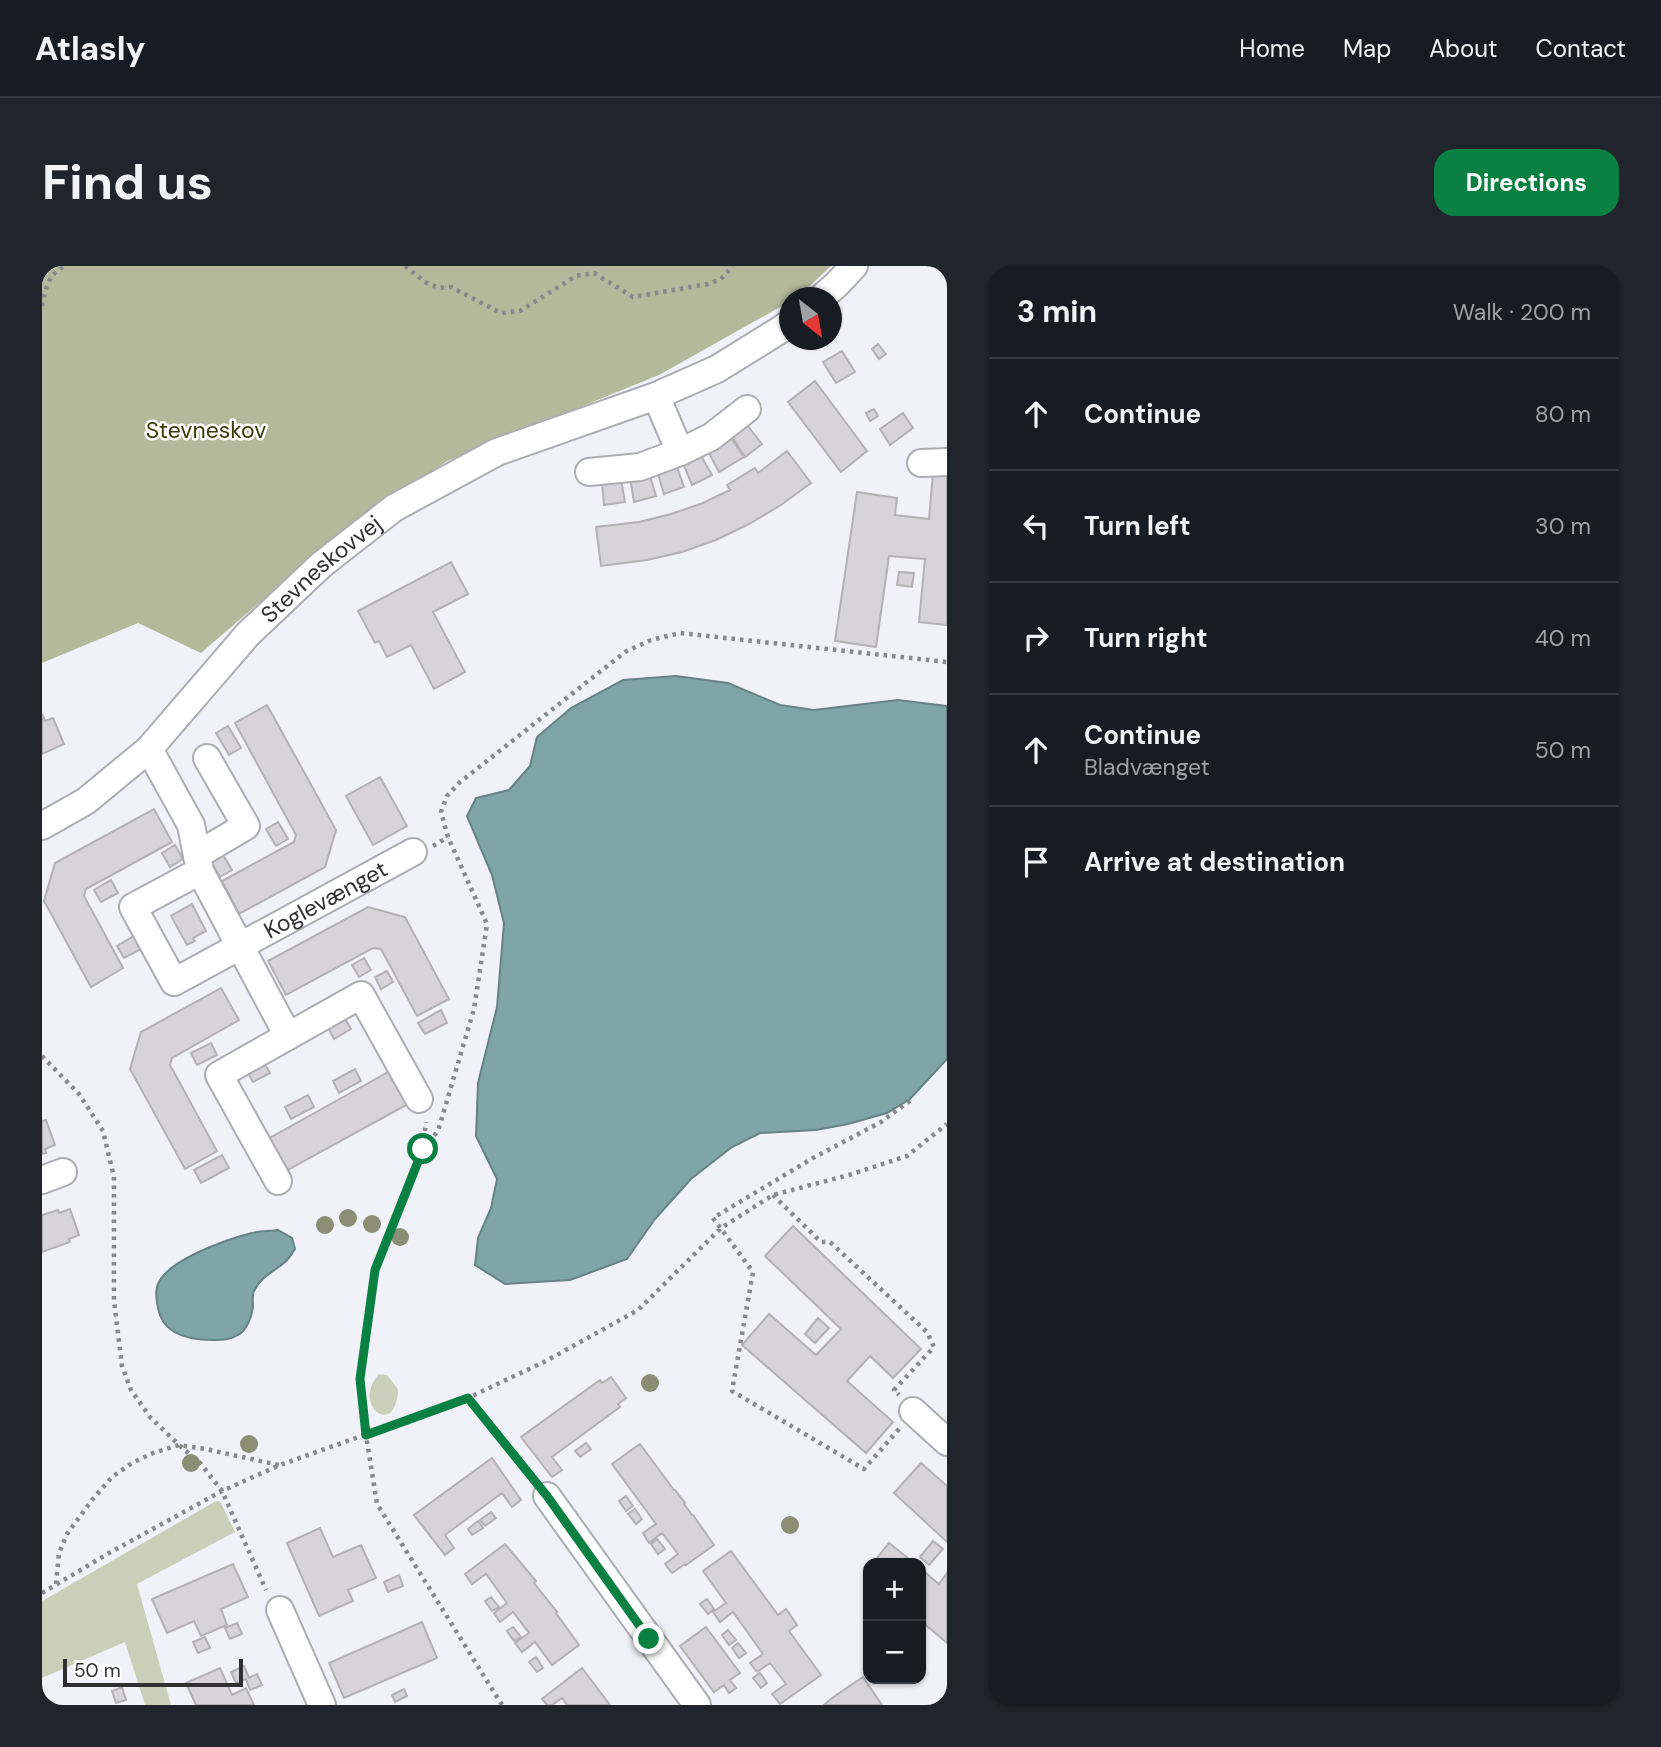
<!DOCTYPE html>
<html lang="en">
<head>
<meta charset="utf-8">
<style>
  body { margin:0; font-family:"DM Sans",sans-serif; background:#20242c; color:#f1f3f6 }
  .controls { position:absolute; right:21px; bottom:21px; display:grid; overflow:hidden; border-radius:14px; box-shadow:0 2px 5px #0004 }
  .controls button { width:63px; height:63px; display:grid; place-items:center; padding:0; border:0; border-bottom:2px solid #363941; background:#171b24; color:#f1f3f6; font:35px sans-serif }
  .compass { position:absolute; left:737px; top:21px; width:63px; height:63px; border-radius:50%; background:#171b24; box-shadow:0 2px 5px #0004; rotate:149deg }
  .scale { position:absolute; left:21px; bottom:18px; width:180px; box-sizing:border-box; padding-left:7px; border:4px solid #303033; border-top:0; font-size:19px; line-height:24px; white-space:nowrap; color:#303033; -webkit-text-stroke:5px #fff; paint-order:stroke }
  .stop { position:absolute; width:21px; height:21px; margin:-16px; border:5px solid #0b8043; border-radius:50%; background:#fff }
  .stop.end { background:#0b8043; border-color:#fff; box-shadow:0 2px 7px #0008 }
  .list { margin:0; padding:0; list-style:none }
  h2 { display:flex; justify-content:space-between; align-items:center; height:91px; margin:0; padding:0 28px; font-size:30px }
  h2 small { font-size:23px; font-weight:400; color:#9ea1a6 }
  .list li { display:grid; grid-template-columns:46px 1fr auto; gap:21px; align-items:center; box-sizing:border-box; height:112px; padding:0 28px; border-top:2px solid #363941 }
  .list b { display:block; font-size:26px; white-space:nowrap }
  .list p { margin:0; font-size:23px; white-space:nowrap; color:#9ea1a6 }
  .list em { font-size:23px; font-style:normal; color:#9ea1a6 }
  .icon { flex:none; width:38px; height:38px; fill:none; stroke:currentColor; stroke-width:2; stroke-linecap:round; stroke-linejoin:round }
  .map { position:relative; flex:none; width:905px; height:1439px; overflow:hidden; border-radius:21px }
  header { display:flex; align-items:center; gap:42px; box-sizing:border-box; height:98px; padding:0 35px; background:#171b24; border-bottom:2px solid #363941 }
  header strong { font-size:33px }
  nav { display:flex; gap:38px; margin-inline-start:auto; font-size:24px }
  .intro { display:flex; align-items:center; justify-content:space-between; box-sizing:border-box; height:168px; padding:0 42px }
  h1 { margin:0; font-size:49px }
  .button { padding:18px 32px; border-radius:21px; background:#0b8043; color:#fff; font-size:24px; font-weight:700 }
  main { display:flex; gap:42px; padding:0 42px }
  aside { flex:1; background:#171b24; border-radius:21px; box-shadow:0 2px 5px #0004 }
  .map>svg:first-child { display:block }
</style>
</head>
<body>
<header>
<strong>Atlasly</strong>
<nav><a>Home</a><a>Map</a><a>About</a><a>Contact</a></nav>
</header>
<div class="intro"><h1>Find us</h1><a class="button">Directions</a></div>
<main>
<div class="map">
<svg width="905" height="1439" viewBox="0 0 905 1439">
  <rect width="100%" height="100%" fill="#f1f2f9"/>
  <path fill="#cbcfba" d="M337,1108l8,1 11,14c-1,50 -48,17 -19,-15z
    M174,1235h4l15,31 -98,52 34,121h-26l-20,-63 -83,36v-77z"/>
  <path fill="#b4b99b" d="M0,0h789l-33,31 -8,1 -1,4 -130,73 -212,86 -115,79 -131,113 -63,-30 -96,40z"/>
  <path fill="#7fa5a7" stroke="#678284" stroke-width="2" d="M634,410l52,7 52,22 34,5 84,-10 49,6v353l-37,40 -23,14 -39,11 -32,6 -56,3 -28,14 -41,32 -36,40 -28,40 -57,21 -65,4 -30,-19 3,-27 13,-30 6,-29 -21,-43 2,-53 19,-76 7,-84 -12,-48 -25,-59 9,-18 33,-8 21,-24 7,-29 34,-29 52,-28z
    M236,964l14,8 3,11c-3,4 -6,10 -10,13 -10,9 -25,15 -31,29 -2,4 -1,11 -1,16 -1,9 -6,23 -15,28 -8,5 -16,5 -25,5 -24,0 -50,-5 -55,-32 -1,-6 -3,-14 -1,-21 6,-26 71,-48 95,-54 8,-2 18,-2 26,-3z"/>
  <path fill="#d7d3da" stroke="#b3b0b6" stroke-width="2" d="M836,78l8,10 -7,5 -7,-10z
    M800,85l13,21 -19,11 -13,-21z
    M773,115l52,70 -26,21 -53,-70z
    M832,143l4,7 -8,5 -4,-8z
    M861,147l10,15 -23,17 -10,-16z
    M705,159l15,19 -17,13 -13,-20z
    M689,172l13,19 -25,15 -11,-21z
    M745,185l24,32 -30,22 -32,19 -33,16 -34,12 -35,8 -46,6 -5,-39 43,-5 32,-8 32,-11 27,-13 -3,-5 28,-17 3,5z
    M658,188l12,21 -20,10 -9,-22z
    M634,199l8,22 -20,7 -7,-23z
    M607,207l7,23 -22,6 -4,-24z
    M891,207l14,2v150l-28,-3 6,-63 -36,-3 -13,91 -41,-6 22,-149 40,6 -2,17 34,4z
    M579,213l4,23 -21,3 -2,-24z
    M409,296l17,32 -35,18 32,60 -31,17 -23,-44 -24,12 -8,-16 -4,2 -17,-32z
    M857,306l15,1 -2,14 -15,-2z
    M225,439l69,125 -11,37 -86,47 -17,-33 72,-39 2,-7 -61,-112z
    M0,448l3,7 8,-3 11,26 -22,10z
    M186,460l13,22 -12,7 -13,-22z
    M338,511l27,49 -34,19 -27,-49z
    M112,543l18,33 -86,47 -2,7 39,72 -32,19 -47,-86 11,-38z
    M236,556l10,17 -12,7 -10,-17z
    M133,579l8,14 -13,8 -8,-14z
    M180,587l10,17 -12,7 -10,-17z
    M69,614l7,13 -17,9 -7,-12z
    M150,638l14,27 -13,7 2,3 -8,4 -16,-29z
    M326,641l37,10 44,82 -32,17 -36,-67 -8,-1 -87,47 -18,-34z
    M92,670l7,13 -17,9 -7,-12z
    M322,692l7,12 -12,7 -7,-12z
    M345,705l6,11 -12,7 -6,-12z
    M179,722l18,32 -67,38 -2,7 47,86 -32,18 -55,-100 11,-37z
    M399,744l6,13 -22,11 -7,-11z
    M302,751l7,12 -17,10 -7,-13z
    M169,777l6,12 -20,10 -6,-12z
    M221,795l7,12 -17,9 -6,-11z
    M313,803l6,12 -22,12 -6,-12z
    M348,805l18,33 -122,67 -18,-32z
    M266,829l6,12 -23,12 -6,-12z
    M4,854l9,25 -10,4 1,4 -4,1v-33z
    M180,889l7,13 -28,15 -7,-13z
    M28,943l9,26 -10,4 1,3 -28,10v-37l16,-5 1,3z
    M751,960l128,123 -28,29 -23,-22 -23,25 46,41 -27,31 -124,-108 27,-31 47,41 25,-26 -76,-73z
    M776,1052l11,10 -14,15 -10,-9z
    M569,1111l15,21 -8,6 2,3 -68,50 10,13 -10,7 -31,-40 79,-57 2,3z
    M544,1177l5,6 -11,8 -5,-6z
    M598,1178l34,46h1l10,13 -1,1 8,11h1l21,30 -28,20 -1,-1 -13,9 -7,-9 13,-10 -16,-21 -13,10 -6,-10 13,-9 -44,-60z
    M450,1192l29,42 -9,7 -10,-14 -57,42 9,13 -9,7 -31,-40z
    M879,1197l26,23v56l-53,-49z
    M584,1230l7,10 -7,5 -7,-10z
    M593,1243l7,10 -6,5 -8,-10z
    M449,1246l5,6 -11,8 -5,-6z
    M436,1255l5,7 -11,7 -4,-6z
    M278,1262l13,29 28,-12 15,33 -28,12 5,11 -34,15 -32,-73z
    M615,1273l8,10 -7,5 -7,-10z
    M891,1275l10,8 -14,16 -9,-8z
    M847,1277l25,20h-41z
    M463,1278l31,37 -2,2 23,29 -1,1 23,32 -27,20 -17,-23 -13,10 -7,-9 14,-10 -16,-21 -13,10 -6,-9 13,-10 -21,-29 -14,10 -7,-10z
    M689,1285l47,64 8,-6 11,16 -8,6 32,44 -41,29 -8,-10 14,-10 -16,-21 -13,9 -7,-9 13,-9 -30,-42 -13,10 -7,-10 13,-9 -23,-32z
    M191,1298l15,33 -27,12 6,16 -26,11 -7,-15 -27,12 -15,-34z
    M879,1303l18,15 8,-11v70l-26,-22z
    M357,1309l4,11 -15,6 -4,-10z
    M449,1331l8,10 -7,4 -7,-10z
    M665,1333l7,10 -6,5 -8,-10z
    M380,1356l15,36 -93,40 -15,-35z
    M195,1357l5,11 -12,5 -5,-11z
    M471,1361l8,10 -7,4 -7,-10z
    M664,1361l34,46 -10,7 6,8 -7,5 -5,-8 -10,7 -34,-46z
    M686,1364l8,10 -7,5 -7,-10z
    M163,1371l5,11 -12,5 -5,-11z
    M696,1377l8,10 -7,5 -7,-10z
    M494,1391l7,11 -6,4 -8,-10z
    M202,1400l5,12 8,-4 5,11 -12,5 -4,-11 -10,4 -5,-11z
    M178,1402l12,27 14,-7 8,17h-58l-10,-22z
    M540,1402l28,37h-43l-5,-7 -10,7h-5l-5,-6z
    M718,1407l7,10 -6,5 -8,-10z
    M821,1411l19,28h-58l8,-7z
    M80,1421l4,13 -10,3 -4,-12z
    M362,1423l3,7 -12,6 -3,-7z"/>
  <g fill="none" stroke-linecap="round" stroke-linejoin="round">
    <defs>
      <g id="street">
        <path d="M779,32l15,-13 18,-19"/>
        <path d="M614,130l24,56"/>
        <path d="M879,197l26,-1"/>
        <path d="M547,206l51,-5 40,-15 31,-15 36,-28"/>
        <path d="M107,483l42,76 9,46 88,165"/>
        <path id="s1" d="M0,560l44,-25 63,-52 99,-115 73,-69 73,-57 103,-56 159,-56 61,-27 63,-39 10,-7"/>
        <path d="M155,589l49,-29 -39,-68"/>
        <path id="s2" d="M158,605l-67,36 41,75 239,-130"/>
        <path d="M0,914l21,-8"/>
        <path d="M236,915l-59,-106 142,-80 58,104"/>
        <path d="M871,1145l34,31"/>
        <path d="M505,1230l150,209"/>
        <path d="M238,1344l42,95"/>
      </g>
    </defs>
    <use href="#street" stroke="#acadb3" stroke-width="30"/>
    <path stroke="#88888d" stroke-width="4.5" stroke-dasharray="3.5 5" stroke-linecap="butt" d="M363,0l20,16 14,6 12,-1 50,26 19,-2 56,-35 18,-3 39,24 75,-13 13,-5 12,-13
      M0,40c4,-18 6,-33 24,-40
      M391,580l15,-9
      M0,790l37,38 24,37 11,46v124l8,65 9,24 19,27 29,28 22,19 21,27 44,99
      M381,882l3,-26
      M731,929l48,47h9l97,90 7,15 -40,43 5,5
      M426,1132l66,81
      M857,1163l-35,40 -132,-78 21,-119 -40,-54 100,-60 68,-36 30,-22
      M14,1318l3,-31 8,-19 25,-34 20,-23 20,-14 21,-10 26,-8 26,4 74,16
      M0,1327l67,-40 113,-62 58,-26 188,-67 78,-37 92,-51 83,-82 52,-33 76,-20 58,-19 40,-32
      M460,1439l-125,-201 -11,-69 -6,-56 15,-109 48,-121 15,-18 36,-122 13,-85 -39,-87 -7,-25 6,-16 12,-13 166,-131 26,-12 29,-7 267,29"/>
    <use href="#street" stroke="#fff" stroke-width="26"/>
  </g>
  <g fill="#8b8e74">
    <circle cx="306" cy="952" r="9"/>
    <circle cx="330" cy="958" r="9"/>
    <circle cx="283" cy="959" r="9"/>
    <circle cx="358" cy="971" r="9"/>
    <circle cx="608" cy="1117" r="9"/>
    <circle cx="207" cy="1178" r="9"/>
    <circle cx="149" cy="1197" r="9"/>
    <circle cx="748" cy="1259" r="9"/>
  </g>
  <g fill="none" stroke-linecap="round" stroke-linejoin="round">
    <path stroke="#0b8043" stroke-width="9" d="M381,883l-48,121 -15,109 6,56 102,-37 79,98 102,143"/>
  </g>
  <g text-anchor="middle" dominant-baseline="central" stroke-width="5" stroke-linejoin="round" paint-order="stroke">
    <g font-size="23" fill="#383d08" stroke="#fff">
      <text x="164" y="164">Stevneskov</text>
    </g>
    <g font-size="23" fill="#303033" stroke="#fff">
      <text stroke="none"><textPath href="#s1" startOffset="382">Stevneskovvej</textPath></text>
      <text stroke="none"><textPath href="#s2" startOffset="334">Koglevænget</textPath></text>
    </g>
  </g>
</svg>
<div class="controls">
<button>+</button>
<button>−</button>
</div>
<svg class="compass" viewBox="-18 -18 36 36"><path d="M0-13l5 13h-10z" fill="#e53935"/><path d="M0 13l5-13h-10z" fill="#9ea1a6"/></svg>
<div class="scale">50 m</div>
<div class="stop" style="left:381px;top:883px"></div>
<div class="stop end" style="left:607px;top:1373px"></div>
</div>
<aside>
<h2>3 min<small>Walk · 200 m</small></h2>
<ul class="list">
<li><svg class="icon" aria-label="ahead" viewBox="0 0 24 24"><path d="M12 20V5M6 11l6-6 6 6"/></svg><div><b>Continue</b></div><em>80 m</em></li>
<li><svg class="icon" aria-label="left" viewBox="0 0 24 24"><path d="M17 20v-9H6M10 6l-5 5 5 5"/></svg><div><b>Turn left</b></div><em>30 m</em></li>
<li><svg class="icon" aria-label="right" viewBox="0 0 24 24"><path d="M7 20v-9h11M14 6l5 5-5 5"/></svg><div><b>Turn right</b></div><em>40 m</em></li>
<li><svg class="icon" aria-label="ahead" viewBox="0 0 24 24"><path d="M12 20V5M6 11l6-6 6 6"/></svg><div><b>Continue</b><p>Bladvænget</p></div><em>50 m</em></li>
<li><svg class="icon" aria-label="arrive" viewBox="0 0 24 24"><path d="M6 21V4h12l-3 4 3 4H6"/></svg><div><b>Arrive at destination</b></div></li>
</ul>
</aside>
</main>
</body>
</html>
